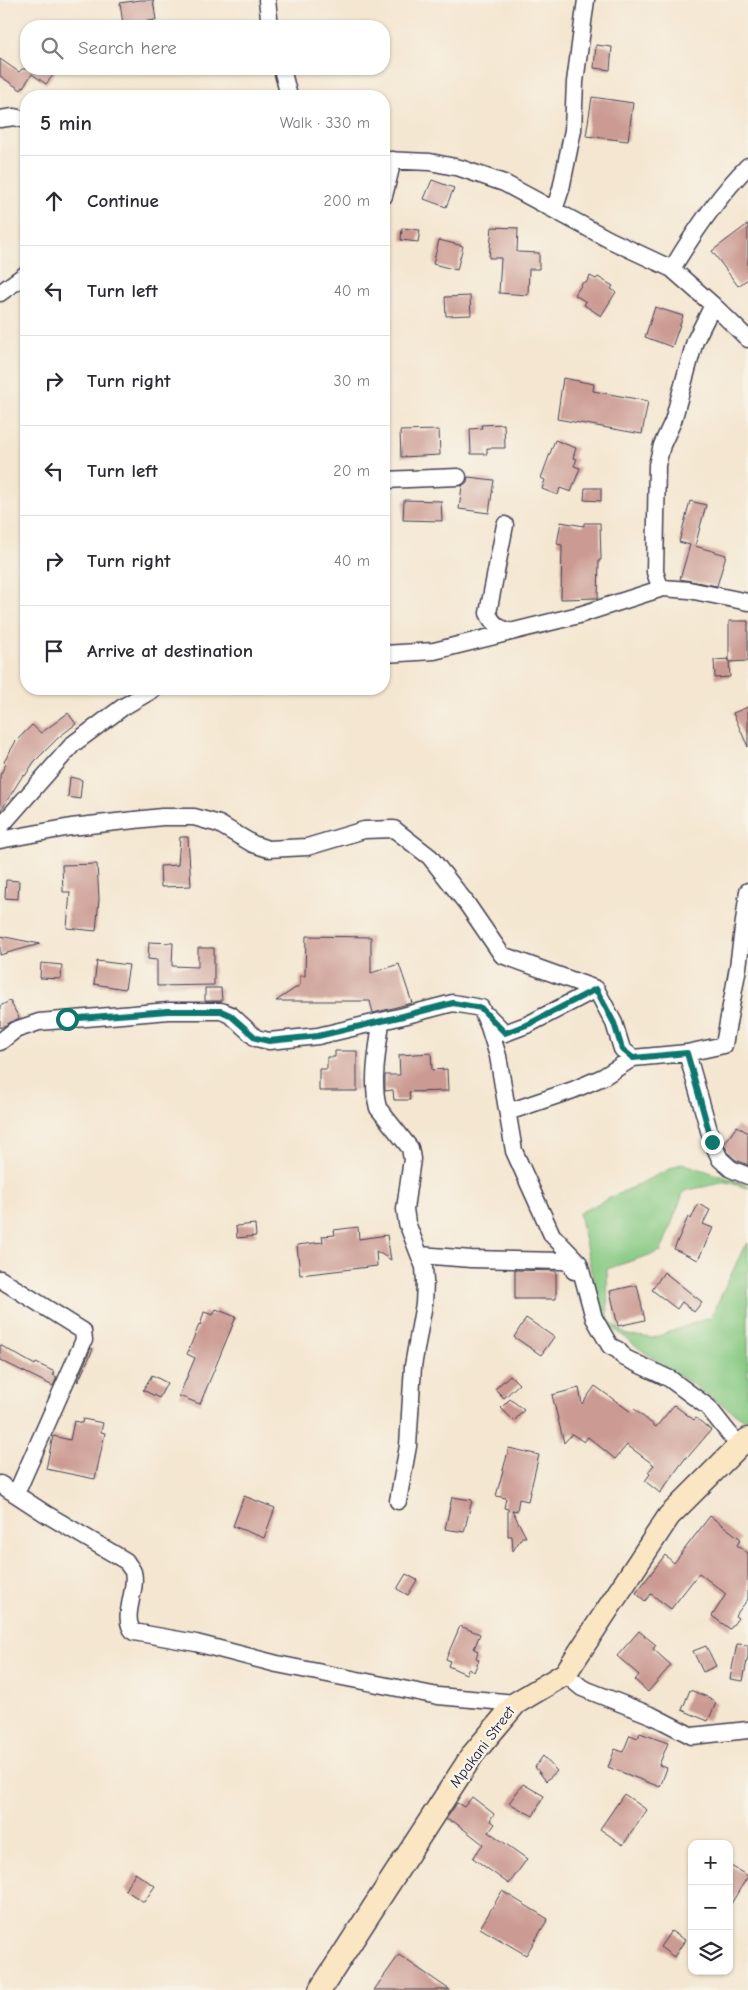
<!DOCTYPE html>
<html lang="en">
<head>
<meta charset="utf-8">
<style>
  body { margin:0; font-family:"Comic Neue",sans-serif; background:#f7f7f7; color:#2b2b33 }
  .controls { position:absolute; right:15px; bottom:15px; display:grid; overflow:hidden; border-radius:10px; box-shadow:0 1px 4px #0004 }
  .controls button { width:45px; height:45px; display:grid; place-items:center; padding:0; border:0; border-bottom:1px solid #e1e1e2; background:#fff; color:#2b2b33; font:25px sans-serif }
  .stop { position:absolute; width:15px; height:15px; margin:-11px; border:4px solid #0f766e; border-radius:50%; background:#fff }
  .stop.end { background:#0f766e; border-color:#fff; box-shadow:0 1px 5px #0008 }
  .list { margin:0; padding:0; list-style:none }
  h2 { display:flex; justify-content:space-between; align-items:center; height:65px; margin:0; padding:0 20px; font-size:21px }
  h2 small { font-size:16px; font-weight:400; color:#7c7c81 }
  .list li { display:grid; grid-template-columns:32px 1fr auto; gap:15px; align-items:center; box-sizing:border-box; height:90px; padding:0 20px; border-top:1px solid #e1e1e2 }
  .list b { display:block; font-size:19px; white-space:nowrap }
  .list em { font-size:16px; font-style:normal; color:#7c7c81 }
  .icon { flex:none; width:28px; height:28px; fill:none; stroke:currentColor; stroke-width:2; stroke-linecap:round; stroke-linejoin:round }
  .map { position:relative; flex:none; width:748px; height:1990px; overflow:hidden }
  .search { position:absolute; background:#fff; box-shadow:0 1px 4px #0004; left:20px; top:20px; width:370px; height:55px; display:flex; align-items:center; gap:12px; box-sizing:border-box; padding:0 18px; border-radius:20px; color:#7c7c81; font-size:19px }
  .panel { position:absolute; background:#fff; box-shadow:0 1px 4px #0004; left:20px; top:90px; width:370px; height:605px; border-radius:20px }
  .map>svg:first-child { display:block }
</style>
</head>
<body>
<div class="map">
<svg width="748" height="1990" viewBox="0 0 748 1990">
  <rect width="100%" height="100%" fill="#f7f3e8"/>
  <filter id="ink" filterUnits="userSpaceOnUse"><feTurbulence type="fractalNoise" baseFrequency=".02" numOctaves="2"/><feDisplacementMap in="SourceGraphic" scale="10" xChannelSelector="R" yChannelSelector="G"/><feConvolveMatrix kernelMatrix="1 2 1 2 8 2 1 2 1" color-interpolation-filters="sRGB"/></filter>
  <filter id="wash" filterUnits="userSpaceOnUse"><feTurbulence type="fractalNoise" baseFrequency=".0096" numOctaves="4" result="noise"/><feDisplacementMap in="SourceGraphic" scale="20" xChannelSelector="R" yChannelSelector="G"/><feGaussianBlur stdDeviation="1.12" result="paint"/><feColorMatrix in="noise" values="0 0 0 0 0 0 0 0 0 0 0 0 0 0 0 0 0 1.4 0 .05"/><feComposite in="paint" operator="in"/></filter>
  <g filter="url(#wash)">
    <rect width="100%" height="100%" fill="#f4e6d0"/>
    <path fill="#86c982" stroke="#54765e" d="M682,1163l66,22v3l-22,-6 -42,9 -23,60 -54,18 1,51 19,15 26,3 58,-21 33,-70 4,-4v175l-3,2 -98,-66 -44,-33 -3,-8 -21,-100z"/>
    <g id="blocks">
      <path fill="#cb9a92" d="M140,0h13l3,20 -33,4 -3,-21z
        M596,45l16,2 -2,23 -16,-2z
        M0,59l19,13 3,-3h36l-12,15 -14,-10 -11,16 -21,-14z
        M592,97l41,6 -5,38 -42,-5z
        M432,180l22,8 -8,19 -22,-8z
        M748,224v55l-10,7 -26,-35z
        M492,227l26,1 -1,24 22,1v16h-10l-1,26 -29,-2 2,-35h-12z
        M402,228l18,2 -2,12 -17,-2z
        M439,240l24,6 -6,24 -24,-6z
        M590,276l6,3 2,-2 15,9 -2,3 5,3 -15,24 -17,-11 2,-3 -11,-7 8,-13 3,1z
        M470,296l1,19 -25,1 -1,-19z
        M655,307l28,9 -11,31 -27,-10z
        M563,378l31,6 -1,7 55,10 -6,33 -85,-15z
        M504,424l1,24h-18v6h-16l-1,-25 12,-1 -1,-3z
        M439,430l1,25 -39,2 -1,-26z
        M555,440l21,8 -3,10 4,1 -3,7 6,2 -9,24 -11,-4 -2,7 -16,-6 3,-9 -4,-2z
        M468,477l26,3 -5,33 -30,-4 3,-23 5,-4z
        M585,488h16v13l-17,-1z
        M404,500l37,1 1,20 -39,-1z
        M690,501l16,4 -11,41 31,9 -9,31 -37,-7 10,-34 -11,-3z
        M561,522l23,4v-3h16l1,37h-2l-1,38 -37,1 1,-54 -5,-1z
        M729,621h19v40l-19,1z
        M729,659l1,18 -15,1 -1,-18z
        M748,707v40l-15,-34z
        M68,713l8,11 -17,13 -25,25 -9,14 -2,-1 -23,37v-37l6,-11 -2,-2 12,-21 16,-16 9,8z
        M70,777l12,3 -2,19 -12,-2z
        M180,837h8l3,49 -30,1 -1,-21 18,-1z
        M97,864l2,35 -3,32 -29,-3 3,-36h-7l-1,-27z
        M6,880l13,1 -1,18 -13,-1z
        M0,936l40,8 -40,11z
        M306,936l65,1v36l28,-9 13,39 -39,10 -3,-12h-94l24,-16v-9h5z
        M149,942l24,1 -1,23 26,1v-19h16v37l-57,1v-26l-9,-1z
        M97,961l32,4 -4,24 -31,-5z
        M41,963l21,2 -1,14 -21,-1z
        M205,988h16l1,13h-17z
        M10,1001l9,17 -19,10v-22z
        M335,1051h22v40h-38v-22h8v-12h8z
        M431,1053l1,17 15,-1 1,22 -39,1 1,8h-16l-1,-10 -8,1v-16h15l-1,-20z
        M737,1126l11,7v32l-12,-5 -8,-7 -4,-9z
        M698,1204l12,6 -7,14 10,4 -15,32 -24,-11 14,-32 3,2z
        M255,1224l1,12 -19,2 -1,-12z
        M358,1227l1,12 28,-4 4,25 -15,-9 1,15 -77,9 -3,-30 26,-3 -1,-6 13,-1 -1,-5z
        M515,1270l41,1v28h-41z
        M664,1272l38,30 -8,10 -12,-10 -5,7 -25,-19z
        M637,1285l8,35 -27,6 -8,-35z
        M216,1309l20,8 -36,87 -21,-8 16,-38 -8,-4 12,-29 1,1 4,-14 9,3z
        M526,1318l28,19 -13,18 -27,-18z
        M0,1345l35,20 1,-2 19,9 -2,3 4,2 -4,9 -53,-26z
        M91,1348l2,1 -15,33 -1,-1z
        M152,1375l15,8 -8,15 -16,-8z
        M510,1375l9,9 -15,14 -9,-9z
        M595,1386l36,26 3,-3 22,18 18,-22 20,15 2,-2 15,12 -23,27 -1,-1 -27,37 -15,-12 5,-7 -2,-2 6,-7 -27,-20 -12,14 -27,-22 -4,5 -12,-8 -8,9 -12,-48 27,-7 3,16z
        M510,1399l14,11 -10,11 -13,-13z
        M83,1419l20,4 -2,9 4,1 -10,46 -49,-10 7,-33 17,4 4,-19 8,2z
        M509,1448l30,7 -11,46 -9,-2 -2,12 -5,-1 14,27h-4l-9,14 -1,-15h-4v-27l-4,-1 2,-10 -10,-2z
        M244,1496l31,12 -11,30 -31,-12z
        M452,1497l20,3 -8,32 -19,-3z
        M710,1516l31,23 -4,6 11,8v46l-13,17 3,2 -8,11 -18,-13 14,-22 -27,-21 -28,36 -20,-15 -6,7 -9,-8 29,-38 9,8z
        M406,1574l11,6 -9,15 -11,-6z
        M460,1626l20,8 -6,15 4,2 -2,7 3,2 -5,12 -6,-3 -2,5 -18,-8 2,-5 -4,-2z
        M639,1631l17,14 -3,4 18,16 -23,27 -13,-12 4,-5 -22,-19z
        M737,1644l11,1v11l-5,25 -13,-2z
        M706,1646l10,20 -13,6 -10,-21z
        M690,1690l20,8 6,5 -8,18 -26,-11z
        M640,1733l28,10 -9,22 8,3 -7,19 -52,-20 7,-18 8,3 7,-17 8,3z
        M543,1756l14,15 -11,10 -11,-14z
        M523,1784l21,12 -11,20 -24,-13z
        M624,1794l23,16 -24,35 -23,-16z
        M472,1797l22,17 -4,6 5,4 -6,8 38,27 -18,25 -36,-26 10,-14 -30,-23 -1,1 -6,-3 11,-16 7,4z
        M729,1865l19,11 -19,31z
        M135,1873l20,13 -11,16 -19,-12z
        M502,1891l46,28 -22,36 -46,-27z
        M671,1931l14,9 -11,17 -14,-10z
        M399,1955l51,35h-76z"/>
    </g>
  </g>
  <g filter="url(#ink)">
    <use href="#blocks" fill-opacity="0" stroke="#423f51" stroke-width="1"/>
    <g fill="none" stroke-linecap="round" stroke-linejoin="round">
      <defs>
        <path id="street" d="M267,0l3,26
          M282,69l7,27
          M0,119l14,-2 12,3
          M384,160l46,2 30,6 44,15 106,57 62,29 41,36 35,34
          M384,196l9,-36
          M554,210l7,-21 12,-59 2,-48 11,-82
          M672,269c22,-37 46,-73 76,-103
          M0,293l26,-19
          M713,305l-18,36 -22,80 -11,24 -5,20 -2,107 4,12 4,4 26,2 59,12
          M384,480l74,-3
          M505,525l-17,88c5,12 11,15 23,19
          M384,654l50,-3 145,-36 84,-27
          M0,827l73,-83 50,-37 31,-18
          M0,840l71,-13 91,-10h32l25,7 34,20 15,5 39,-2 57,-17 30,-1 36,28 37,47 35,51 94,34
          M488,1016l17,17 24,-9 67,-35 18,34 8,26 11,9 54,-5 37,-8 14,-78 10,-76
          M381,1022c-3,27 -10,59 -3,86l32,40 2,11 -7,50 2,14 17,44 1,15 -1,22 -11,62 -5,80 -10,55
          M0,1042l15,-12 24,-8 130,-11h52l10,4 25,23 13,3 49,-5 85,-20 50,-13 28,5 8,19 9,29 16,95 38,84 27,28 15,55 16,28 8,4 7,8 45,21 38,28 31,39
          M687,1053l25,88 8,18 11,10 17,7
          M508,1112l65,-22 30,-13 30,-19
          M420,1255l51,4 91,2 10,2 2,8
          M0,1279l83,52 1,9 -68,154
          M0,1484l46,30 80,47c2,4 6,8 7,11 5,19 -13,46 1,60l62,11 81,21 161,32 78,7
          M565,1674l17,14 71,28 39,20 56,-6"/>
        <path id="secondary" d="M320,1990l153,-236 43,-51 49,-29 104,-158 70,-70 9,-7"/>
      </defs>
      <use href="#street" stroke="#423f51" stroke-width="19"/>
      <use href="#secondary" stroke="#423f51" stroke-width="25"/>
      <use href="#street" stroke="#fff" stroke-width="16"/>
      <use href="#secondary" stroke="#fbe6c4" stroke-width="22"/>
    </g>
  </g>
  <g fill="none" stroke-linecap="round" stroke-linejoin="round" filter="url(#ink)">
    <path stroke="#0f766e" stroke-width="6" d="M67,1019l101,-8h53l9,4 26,23 13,3 49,-5 85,-20 50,-13 28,5 24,25 24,-9 67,-35 18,34 8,26 11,9 54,-5 25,89"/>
  </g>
  <g text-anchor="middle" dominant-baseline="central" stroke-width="5" stroke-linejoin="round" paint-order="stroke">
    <g font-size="15" fill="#22223b" stroke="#f7f3e8">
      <text transform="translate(482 1747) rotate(-53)">Mpakani Street</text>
    </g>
  </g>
</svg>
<div class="controls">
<button>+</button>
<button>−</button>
<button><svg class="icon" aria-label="layers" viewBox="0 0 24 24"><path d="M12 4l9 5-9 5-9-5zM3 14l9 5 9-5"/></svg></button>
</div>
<div class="stop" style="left:67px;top:1019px"></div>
<div class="stop end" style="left:712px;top:1142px"></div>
<div class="search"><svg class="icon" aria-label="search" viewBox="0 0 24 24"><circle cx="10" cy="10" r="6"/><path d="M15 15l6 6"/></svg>Search here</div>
<section class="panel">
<h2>5 min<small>Walk · 330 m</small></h2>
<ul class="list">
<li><svg class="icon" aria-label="ahead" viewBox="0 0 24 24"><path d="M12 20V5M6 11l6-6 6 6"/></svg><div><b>Continue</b></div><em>200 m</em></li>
<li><svg class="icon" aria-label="left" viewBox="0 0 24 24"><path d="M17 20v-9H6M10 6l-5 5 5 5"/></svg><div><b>Turn left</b></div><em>40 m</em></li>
<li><svg class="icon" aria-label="right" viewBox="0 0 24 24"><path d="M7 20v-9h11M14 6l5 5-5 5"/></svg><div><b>Turn right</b></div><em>30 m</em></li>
<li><svg class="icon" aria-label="left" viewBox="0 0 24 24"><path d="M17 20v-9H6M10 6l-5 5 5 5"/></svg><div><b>Turn left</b></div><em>20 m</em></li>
<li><svg class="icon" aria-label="right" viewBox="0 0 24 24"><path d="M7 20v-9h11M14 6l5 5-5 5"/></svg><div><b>Turn right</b></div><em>40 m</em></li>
<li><svg class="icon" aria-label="arrive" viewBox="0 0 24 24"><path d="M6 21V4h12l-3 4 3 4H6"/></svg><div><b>Arrive at destination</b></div></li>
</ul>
</section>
</div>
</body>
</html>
